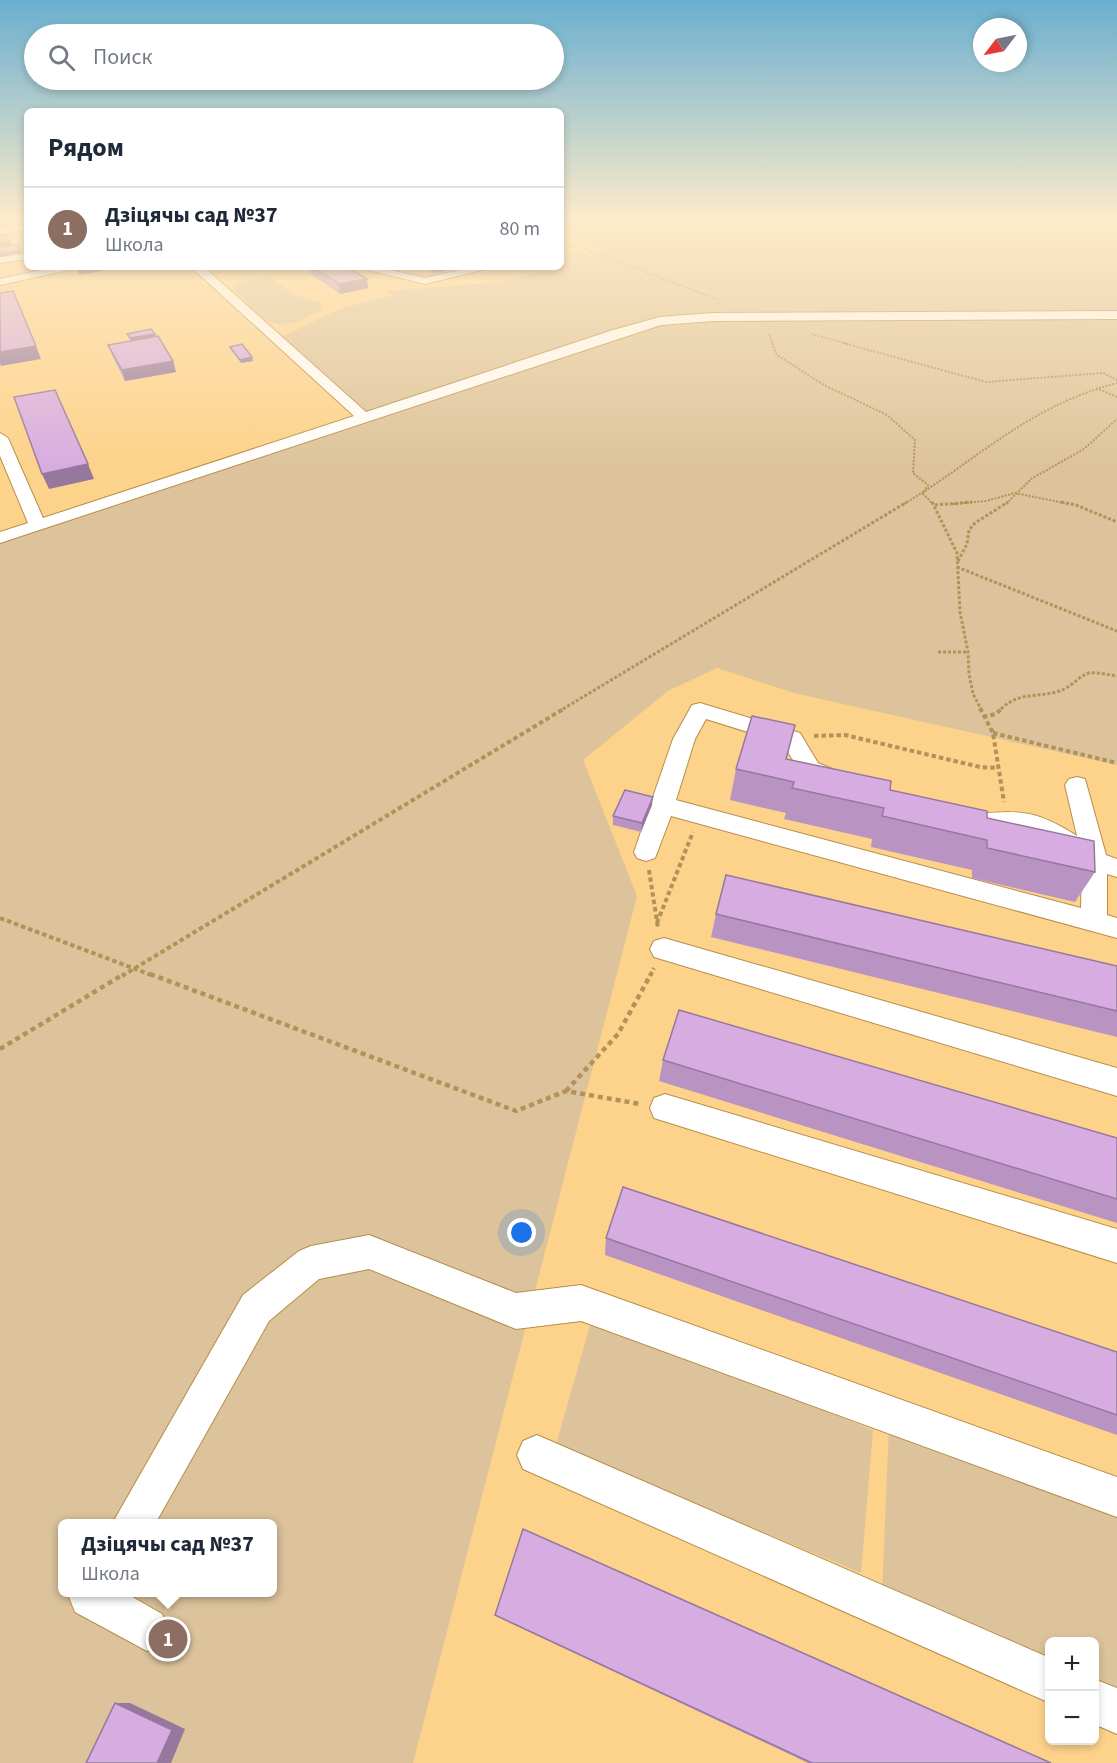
<!DOCTYPE html>
<html lang="ru">
<head>
<meta charset="utf-8">
<style>
  body { margin:0; font-family:"Source Sans 3",sans-serif; background:#f2f2f3; color:#1f2937 }
  .controls { position:absolute; right:18px; bottom:18px; display:grid; overflow:hidden; border-radius:9px; box-shadow:0 3px 9px #0003 }
  .controls button { width:54px; height:54px; display:grid; place-items:center; padding:0; border:0; border-bottom:2px solid #e0e1e3; background:#fff; color:#1f2937; font:30px sans-serif }
  .compass { position:absolute; left:973px; top:18px; width:54px; height:54px; border-radius:50%; background:#fff; box-shadow:0 3px 9px #0003; rotate:238deg }
  .you { position:absolute; left:522px; top:1233px; width:21px; height:21px; margin:-15px; border:4px solid #fff; border-radius:50%; background:#1a73e8; box-shadow:0 0 0 9px #1a73e833 }
  .badge { display:grid; place-items:center; width:39px; height:39px; border-radius:50%; background:#054eb8; color:#fff; font-size:20px; font-weight:700 }
  .pin { position:absolute; translate:-50% -50%; border:3px solid #fff; box-shadow:0 2px 6px #0006 }
  .popup { position:absolute; left:58px; top:1519px; width:219px; height:78px; box-sizing:border-box; display:grid; place-content:center; border-radius:9px; background:#fff; filter:drop-shadow(0 2px 4px #0005); font-size:20px; white-space:nowrap; color:#747a83 }
  .popup b { font-size:22px; color:#1f2937 }
  .popup::after { content:''; position:absolute; left:50%; top:100%; margin-left:-12px; border:12px solid transparent; border-top-color:#fff }
  .list { margin:0; padding:0; list-style:none }
  h2 { display:flex; justify-content:space-between; align-items:center; height:78px; margin:0; padding:0 24px; font-size:26px }
  h2 small { font-size:20px; font-weight:400; color:#747a83 }
  .list li { display:grid; grid-template-columns:39px 1fr auto; gap:18px; align-items:center; box-sizing:border-box; height:84px; padding:0 24px; border-top:2px solid #e0e1e3 }
  .list b { display:block; font-size:22px; white-space:nowrap }
  .list p { margin:0; font-size:20px; white-space:nowrap; color:#747a83 }
  .list em { font-size:20px; font-style:normal; color:#747a83 }
  .icon { flex:none; width:33px; height:33px; fill:none; stroke:currentColor; stroke-width:2; stroke-linecap:round; stroke-linejoin:round }
  .map { position:relative; flex:none; width:1117px; height:1763px; overflow:hidden }
  .search { position:absolute; background:#fff; box-shadow:0 3px 9px #0003; left:24px; top:24px; width:540px; height:66px; display:flex; align-items:center; gap:15px; box-sizing:border-box; padding:0 21px; border-radius:33px; color:#747a83; font-size:22px }
  .panel { position:absolute; background:#fff; box-shadow:0 3px 9px #0003; left:24px; top:108px; width:540px; height:162px; border-radius:9px }
  .map>svg:first-child { display:block }
</style>
</head>
<body>
<div class="map">
<svg width="1117" height="1763" viewBox="0 0 1117 1763">
  <rect width="100%" height="100%" fill="#fdd28a"/>
  <path fill="#dcc39b" fill-rule="evenodd" d="M561,220h556v545l-323,-72 -77,-25 -49,23 -85,69 54,136 -224,867h-413v-1225l364,-120 -87,-79 68,-32 47,-11 -5,-5 113,-9 69,-18 -8,-6 12,-7 20,4 10,-6 -42,-15zM63,1524h210v68h-210z
    M270,277l23,17 29,10 -1,6c-48,27 -53,15 -88,-22 8,-10 25,-10 37,-11z
    M592,1318l281,112 -12,143 -305,-128z
    M889,1426l228,92v173l-22,-9 -1,-40h-44l-1,21 -167,-69z"/>
  <g fill="none" stroke-linecap="round" stroke-linejoin="round">
    <defs>
      <path id="minor" d="M27,224v6l-27,4v-6z
        M27,253v6l-27,4v-6z
        M55,267h12l2,3 -69,15v-6z
        M191,267h13l162,145 247,-82 47,-13 53,-4 404,-2v8l-404,2 -52,4 -661,218v-11l28,-9 -28,-67v-23l8,5 35,80 311,-102z
        M356,267h21l48,11 48,-11h21l-69,17z
        M700,703l100,30 18,30 21,9 4,6 -4,6c-29,8 -44,-19 -56,-41l-77,-24 -11,20 -19,61 405,108 1,-43c-21,-16 -46,-37 -74,-38 -18,0 -32,7 -51,1l-3,-6 3,-6c9,-3 16,-1 24,-2 41,-5 60,-1 96,22l-12,-51 4,-6 8,-2 8,2 21,76 11,4v18l-10,-3v41l10,3v20l-446,-122 -16,42 -9,3 -9,-3 -3,-6 39,-113 19,-34z
        M664,938l453,130v28l-463,-139 -4,-8 4,-8z
        M665,1094l452,135v34l-463,-145 -4,-10 4,-10z
        M369,1235l147,58 65,-8 536,192v40l-536,-196 -65,8 -147,-60 -50,10 -50,42 -114,203h-43l131,-229 56,-44 12,-5z
        M537,1435l513,223v45l-527,-234 -6,-14 6,-14z
        M71,1592h53l38,22 7,15 -7,15 -15,7 -72,-39 -6,-15z
        M1094,1679l23,9v46l-23,-10z"/>
    </defs>
    <use href="#minor" stroke="#b68e47" stroke-width="2"/>
    <path stroke="#b3925a" stroke-width="1.5" stroke-dasharray="2 1.5" stroke-linecap="butt" d="M561,240l158,60
      M561,251l12,-4
      M769,334l4,10
      M811,334l38,10"/>
    <path stroke="#b3925a" stroke-width="2" stroke-dasharray="2 1.5" stroke-linecap="butt" d="M772,343l5,12 47,30 63,30 28,25 -2,33 15,12 -5,9 10,10
      M843,343l143,39 117,-9 14,7
      M1096,388l21,9
      M904,504c76,-46 123,-97 213,-121
      M953,504l33,-3 29,-8 54,11
      M1006,504l25,-25 53,-30 33,-30"/>
    <path stroke="#b3925a" stroke-width="3" stroke-dasharray="3 2" stroke-linecap="butt" d="M932,502l25,51 3,59 8,40 1,22 4,20 8,15
      M1061,502l15,3 41,17
      M935,505l37,-3
      M958,561l9,-17 2,-14 6,-7 33,-21
      M957,567l160,64
      M938,652h30
      M563,709l344,-207
      M1001,709c20,-20 43,-9 65,-21 8,-4 13,-12 23,-15 8,-1 20,2 28,3"/>
    <path stroke="#b3925a" stroke-width="4" stroke-dasharray="4.5 3" stroke-linecap="butt" d="M980,708l13,25 11,69
      M983,717l13,-3 6,-6
      M993,733l124,30
      M814,736l31,-1 135,32 18,1
      M649,870l9,58
      M0,918l154,58
      M657,923l36,-91
      M122,976l443,-268
      M650,976l4,-8"/>
    <path stroke="#b3925a" stroke-width="4.5" stroke-dasharray="5 4" stroke-linecap="butt" d="M150,974l366,137 50,-20 74,13
      M0,1049l124,-75
      M566,1091l52,-57 33,-60"/>
    <use href="#minor" fill="#fff" fill-rule="evenodd"/>
  </g>
  <path fill="#b994c2" d="M309,267h39l20,21 -28,6 -29,-20z
    M423,267h41l-30,6z
    M127,334l28,3 18,24 3,11 -51,9 -13,-26 -4,-10 23,-4z
    M230,347l22,10 1,4 -12,2 -10,-13z
    M787,759l200,59 108,54 -20,30 -103,-24v-8l-101,-23 1,-8 -88,-20 2,-6 -56,-13 6,-31z
    M652,805l-11,27 -28,-7v-9z
    M716,914l401,52v71l-406,-100z
    M663,1060l454,78v85l-458,-142z
    M606,1238l511,114v83l-512,-180z
    M495,1615l556,148h-243l-310,-146z"/>
  <path fill="#96789e" d="M10,241l3,6 -13,2v-7z
    M20,250l1,4 -21,3v-4z
    M87,267h14l2,4 -24,4 -2,-6z
    M433,267h31l-30,6z
    M367,279l1,9 -28,6 -1,-10z
    M155,334l1,3 -25,5 -1,-4z
    M36,346l5,13 -40,7 -1,-3v-11z
    M252,357l1,4 -12,2 -1,-3z
    M173,361l3,11 -51,9 -3,-11z
    M88,464l6,15 -45,10 -7,-15z
    M653,797l-1,8 -11,27 1,-9z
    M115,1703h15l55,26 -14,34h-14z"/>
  <path fill="#d7ace1" stroke="#96789e" stroke-width="1.5" d="M6,234l4,7 -10,1v-7z
    M17,245l3,5 -20,3v-6z
    M313,267h35l19,12 -28,5z
    M13,291l23,55 -36,6v-59z
    M151,329l4,5 -25,4 -3,-4z
    M158,336l15,25 -51,9 -14,-25z
    M242,344l10,13 -12,3 -10,-13z
    M55,390l33,74 -46,10 -28,-77z
    M752,716l43,9 -9,34 105,22 -1,9 97,21v7l107,23 1,31 -108,-24v-8l-105,-24 2,-8 -92,-20 2,-6 -58,-13z
    M625,790l28,7 -11,26 -29,-7z
    M726,875l391,91v45l-401,-97z
    M679,1010l438,128v61l-454,-139z
    M623,1187l494,165v63l-511,-177z
    M523,1529l528,234h-239l-317,-148z
    M115,1703l57,27 -15,33h-71z"/>
  <linearGradient id="sky" x2="0" y2="1"><stop stop-color="#69afd0"/><stop offset="0.47" stop-color="#feebca"/><stop offset="1" stop-color="#feebca" stop-opacity="0"/></linearGradient>
  <rect width="1117" height="467" fill="url(#sky)"/>
</svg>
<div class="controls">
<button>+</button>
<button>−</button>
</div>
<svg class="compass" viewBox="-18 -18 36 36"><path d="M0-13l5 13h-10z" fill="#e53935"/><path d="M0 13l5-13h-10z" fill="#747a83"/></svg>
<div class="you"></div>
<div class="pin badge" style="left:168px;top:1639px;background:#8d6e63">1</div>
<div class="popup"><b>Дзіцячы сад №37</b>Школа</div>
<div class="search"><svg class="icon" aria-label="search" viewBox="0 0 24 24"><circle cx="10" cy="10" r="6"/><path d="M15 15l6 6"/></svg>Поиск</div>
<section class="panel">
<h2>Рядом<small></small></h2>
<ul class="list">
<li><span class="badge" style="background:#8d6e63">1</span><div><b>Дзіцячы сад №37</b><p>Школа</p></div><em>80 m</em></li>
</ul>
</section>
</div>
</body>
</html>
